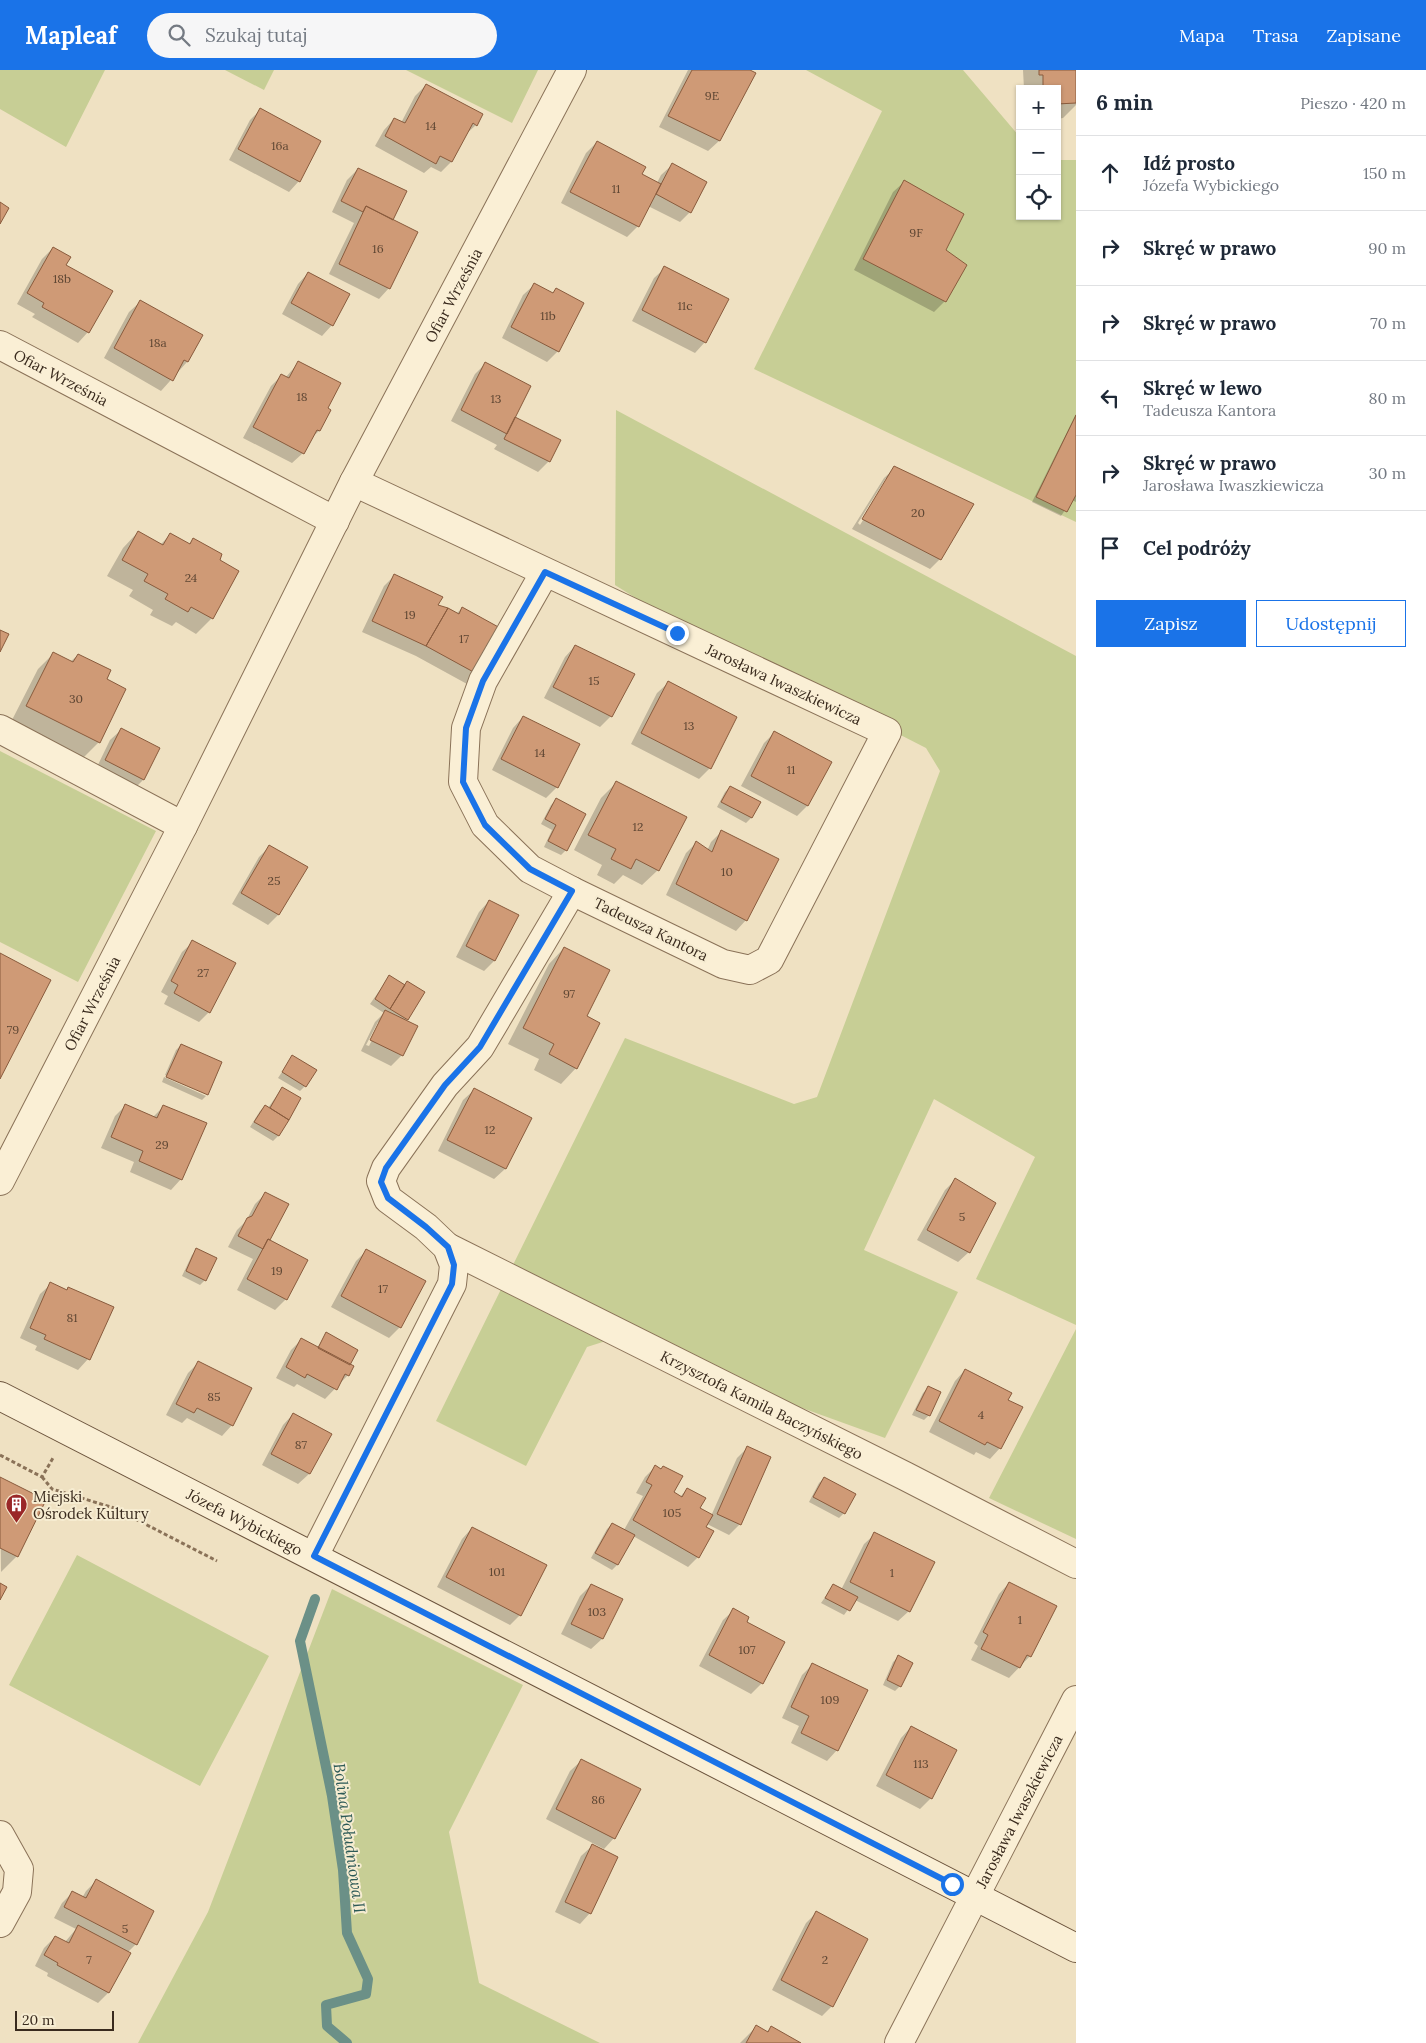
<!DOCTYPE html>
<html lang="pl">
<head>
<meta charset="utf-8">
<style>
  body { margin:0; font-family:Lora,serif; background:#f6f6f7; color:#1f2937 }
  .controls { position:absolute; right:15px; top:15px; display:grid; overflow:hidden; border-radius:0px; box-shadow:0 1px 4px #0004 }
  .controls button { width:45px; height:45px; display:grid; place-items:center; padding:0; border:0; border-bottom:1px solid #e0e1e3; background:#fff; color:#1f2937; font:25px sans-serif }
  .scale { position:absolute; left:15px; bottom:12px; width:99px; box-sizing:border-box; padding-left:5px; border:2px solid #392a1d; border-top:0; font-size:14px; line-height:18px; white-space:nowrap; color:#392a1d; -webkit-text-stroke:4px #f6ecd1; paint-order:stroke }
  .stop { position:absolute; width:15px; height:15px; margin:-11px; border:4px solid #1a73e8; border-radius:50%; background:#fff }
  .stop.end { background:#1a73e8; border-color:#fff; box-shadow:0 1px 5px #0008 }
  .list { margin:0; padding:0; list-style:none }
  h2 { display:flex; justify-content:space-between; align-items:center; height:65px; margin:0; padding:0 20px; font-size:21px }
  h2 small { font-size:16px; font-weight:400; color:#747a83 }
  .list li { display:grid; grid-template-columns:32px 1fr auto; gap:15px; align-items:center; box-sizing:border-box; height:75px; padding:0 20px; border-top:1px solid #e0e1e3 }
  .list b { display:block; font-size:19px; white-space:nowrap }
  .list p { margin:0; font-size:16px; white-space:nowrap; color:#747a83 }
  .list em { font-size:16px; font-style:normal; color:#747a83 }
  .actions { display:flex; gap:10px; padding:15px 20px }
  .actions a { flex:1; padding:11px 0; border:1px solid #1a73e8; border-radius:0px; text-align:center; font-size:18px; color:#1a73e8 }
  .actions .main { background:#1a73e8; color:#fff }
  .icon { flex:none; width:28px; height:28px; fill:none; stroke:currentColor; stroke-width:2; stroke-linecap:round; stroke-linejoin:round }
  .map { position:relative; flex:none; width:1076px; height:1973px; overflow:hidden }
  header { display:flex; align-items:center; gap:30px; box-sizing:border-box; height:70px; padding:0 25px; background:#1a73e8; color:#fff }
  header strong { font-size:24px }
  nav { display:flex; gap:28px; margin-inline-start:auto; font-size:18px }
  .search { width:350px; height:45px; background:#f6f6f7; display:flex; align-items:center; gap:12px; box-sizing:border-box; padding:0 18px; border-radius:28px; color:#747a83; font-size:19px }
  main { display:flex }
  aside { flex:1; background:#fff }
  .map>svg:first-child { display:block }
</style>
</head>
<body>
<header>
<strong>Mapleaf</strong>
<div class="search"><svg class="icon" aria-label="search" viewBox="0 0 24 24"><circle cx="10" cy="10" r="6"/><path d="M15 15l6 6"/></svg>Szukaj tutaj</div>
<nav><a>Mapa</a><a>Trasa</a><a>Zapisane</a></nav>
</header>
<main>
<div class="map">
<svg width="1076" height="1973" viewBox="0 0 1076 1973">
  <rect width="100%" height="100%" fill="#efe1c2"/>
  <path fill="#c7ce95" d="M0,0h105l-39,77 -66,-38z
    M225,0h49l-10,20z
    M406,0h132l-26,53z
    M806,0h157l57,67v79h37v-56h19v362l-322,-153 128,-258z
    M616,340l460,246v669l-100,-46 59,-122 -101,-58 -70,151 94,42 -73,146 -273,-99 -25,8 -61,119 -90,-45 189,-383 169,66 23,-7 123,-326 -14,-23 -276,-141 -35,-22z
    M0,681l156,80 -78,151 -78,-40z
    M1076,1259v210l-87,-41z
    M77,1485l192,101 -69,130 -191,-101z
    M332,1519l191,96 -74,147 30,151 121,60h-462l70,-131z"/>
  <path fill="#0003" fill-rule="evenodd" d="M688,0h60l-29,71 -11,10 -49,-24z
    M1023,0h53v35l-13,13 -6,1v-30h-33z
    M426,15l50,40 -11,10 -14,27 -10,10 -10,-5 -7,6 -49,-27 9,-16 10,-11 7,4 14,-27z
    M260,40l39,71 -10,11 -60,-32 21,-40z
    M597,72l44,33 16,8 4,-8 11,-10 18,47 -10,10 -32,-16 -10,20 -11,11 -66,-34 25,-50z
    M358,99l33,51 -2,68 -10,11 -50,-25 25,-51 -22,-11 15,-32z
    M904,112l41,69v50l-11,11 -80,-42 39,-78z
    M53,178l11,18 24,66 -10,11 -46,-26 3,-3 -18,-10 25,-45z
    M665,198l40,74 -10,11 -63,-32 22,-43z
    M308,203l24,52 -10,11 -40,-22 16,-30z
    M534,215l18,9 4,-4 2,61 -11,11 -45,-24 21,-43z
    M140,232l47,60 -26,29 -57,-33 25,-46z
    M299,292l27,47 -7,22 -10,9 -6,13 -11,10 -49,-25 28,-52 11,-11 4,2z
    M485,294l29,53 35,44 -11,11 -44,-23 3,-4 -46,-24 24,-47z
    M1076,344v88l-4,-2 -11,16 -29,-14z
    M895,398l45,91 -10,10 -78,-40 32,-51zM886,408h3l-29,47 -2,-2z
    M138,462l22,13 11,-11 18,10 4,-5 25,21 -6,58 -16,16 -20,-12 -4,4 -22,-11 3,-5 -24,-14 4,-6 -26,-14 16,-28z
    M394,506l42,30 20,8 6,-6 16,66 -11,10 -51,-28 -54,-24 22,-46z
    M575,576l36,70 -11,11 -56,-29 21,-41z
    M53,584l17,8 8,-7 27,25 -6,62 -16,16 -72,-36 27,-53z
    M668,613l42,85 -11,11 -68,-35 26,-51z
    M523,647l34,70 -11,11 -54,-28 21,-42z
    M121,660l22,50 -10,10 -38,-19 15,-31z
    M775,662l55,30 -23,44 -10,10 -56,-30 23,-43z
    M617,712l41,88 -16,15 -19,-10 -9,9 -17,-9 5,-10 -28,-15 27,-52z
    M730,717l29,15 -8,16 -5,5 -29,-16 8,-15z
    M556,730l10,50 -5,5 -17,-8 8,-17 -11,-6 10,-19z
    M721,762l25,88 -10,11 -70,-36 20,-42 10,-10 11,8 4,-9z
    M269,777l37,21 -28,47 -10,10 -36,-21 27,-47z
    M489,831l28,15 -23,45 -10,10 -28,-14 23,-45z
    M193,872l16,70 -10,10 -35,-18 4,-8 -7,-4 21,-40z
    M564,878l21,69 -9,51 -15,16 -27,-14 5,-11 -31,-15 41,-80z
    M389,907l18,42 -2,2 -3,34 -11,11 -30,-15 14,-29 9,-9 -14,-9zM378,952h3l-12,24 -3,-1z
    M181,975l40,18 -15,32v-2l-41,-18 11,-25z
    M292,987l13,29 -5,5 -22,-13z
    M164,1007l42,19 -4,4 -40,-18z
    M282,1018l18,11 -22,37 -5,5 -23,-14 10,-16 5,-5 3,2z
    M474,1020l56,28 -25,51 -11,10 -56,-28 25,-51z
    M125,1036l28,11 11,-11 17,73 -10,11 -41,-18 4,-10 -33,-14 14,-32z
    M955,1110l14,72 -11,10 -41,-22 28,-50z
    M265,1124l22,11 -19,36 38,20 -20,38 -11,11 -38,-20 16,-31 -25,-12 9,-17 9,-9 9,-17z
    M197,1180l8,30 -5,5 -18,-9 10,-21z
    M366,1181l34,76 -11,11 -58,-31 25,-46z
    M51,1214l15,7 3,-3 43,20 -24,51 -10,11 -43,-20 2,-4 -17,-8 20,-44z
    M326,1264l23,31 -1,10 -23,24 -28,-15 -3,3 -18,-9 15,-28 10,-10 16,8z
    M198,1293l34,62 -10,11 -35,-18 -5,5 -16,-8 22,-42z
    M965,1300l41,30 -6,48 -10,11 -14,-7 -2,3 -45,-23 26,-51z
    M928,1318l11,5 -10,22 -5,5 -12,-5 11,-22z
    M293,1344l37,20 -21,40 -11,10 -36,-19 21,-40z
    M747,1378l-7,76 -11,11 -22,-11 -9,33 -10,10 -55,-31 -16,29 -5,5 -21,-12 16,-29 5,-5 12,6 19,-34 -7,-3 9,-16 10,-10 17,26 8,4 7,-8 12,20 12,7 26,-58z
    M0,1408l45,22 -28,56 -16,16z
    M824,1408l20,35 -5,5 -30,-16 10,-19z
    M472,1458l48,87 -10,10 -73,-38 25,-48z
    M875,1464l34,77 -11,10 -43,-21 -11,15 -23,-12 12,-17 8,4 23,-46z
    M1009,1513l21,73 -21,22 -38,-18 7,-14 -4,-3 25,-49z
    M591,1515l30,15 -19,39 -11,10 -30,-15 19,-38z
    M734,1540l11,12 17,61 -11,11 -52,-28 24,-46z
    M898,1587l2,29 -5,5 -12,-6 10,-23z
    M812,1595l25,85 -10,11 -36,-18 8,-17 -17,-8 20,-43z
    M911,1657l44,24 -24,47 -11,11 -44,-23 25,-48z
    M581,1691l33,77 -10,11 -58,-30 24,-48z
    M592,1776l-2,67 -10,11 -25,-12 26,-56z
    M96,1811l57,30 -17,33 -9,9 -19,40 -10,10 -51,-27 1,-3 -13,-7 9,-18 11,-11 10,5 11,-13 -22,-11 8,-15 10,-10 10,5 4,-7z
    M816,1843l16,93 -10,10 -50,-26 34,-67z
    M756,1957l10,5 5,-4 27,15h-58z"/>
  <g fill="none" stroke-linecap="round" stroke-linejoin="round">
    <path stroke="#6b9087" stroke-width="10" d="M315,1529l-15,42 32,155 11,74 4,63 21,46 -2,15 -40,11 1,21 20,17"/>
  </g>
  <path fill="#cf9a76" stroke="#895b3d" d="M692,0h58l6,3 -36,68 -52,-25z
    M1039,0h37v33l-19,1v-15h-14v-14h-4z
    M426,14l57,30 -6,12 -4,-3 -21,39 -12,-6 -4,8 -51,-28 9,-18 11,5z
    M260,38l61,33 -21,41 -62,-33z
    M597,71l49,26 -4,7 19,10 -22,43 -69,-35z
    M672,93l35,19 -16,31 -35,-19z
    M358,98l49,23 -14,29 -27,-14 -3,6 -22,-11z
    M904,110l60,34 -18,36 21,15 -21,37 -83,-43z
    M0,132l9,6 -9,16z
    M366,136l52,26 -28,57 -51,-25z
    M53,177l18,10 -5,8 47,26 -24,42 -47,-26 2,-4 -17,-10z
    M664,196l65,33 -23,44 -64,-33z
    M308,202l42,22 -17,32 -42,-23z
    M534,213l19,10 3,-5 28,15 -25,49 -48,-25z
    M140,230l63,35 -15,27 -4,-2 -11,21 -59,-33z
    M298,291l43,22 -13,25 3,2 -11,21 -3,-1 -13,24 -51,-27 28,-53 8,4z
    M485,292l46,24 -24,48 -46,-24z
    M1076,345v80l-9,17 -31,-15z
    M515,347l46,23 -11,22 -46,-23z
    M894,396l80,38 -33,56 -79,-41z
    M138,461l25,14 7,-12 20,11 3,-6 29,16 -2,6 19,11 -26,48 -22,-12 -3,5 -23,-13 3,-5 -24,-13 4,-7 -26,-14z
    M394,504l49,23 -5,8 10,3 -22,38 -54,-25z
    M462,537l40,22 -23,46 -53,-29 22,-38 11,6z
    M0,560l9,4 -9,18z
    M575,575l60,29 -23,43 -59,-30z
    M53,582l20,10 5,-8 33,16 -4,9 19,10 -26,54 -74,-37z
    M668,611l69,36 -26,52 -70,-36z
    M523,646l57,28 -22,44 -57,-29z
    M121,658l39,20 -16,32 -39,-20z
    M774,661l58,31 -24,44 -57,-30z
    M616,711l71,36 -28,54 -23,-12 -5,10 -20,-10 5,-10 -28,-14z
    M730,716l31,16 -9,16 -31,-16z
    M556,728l30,16 -19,37 -19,-10 8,-16 -11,-6z
    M721,760l58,29 -32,62 -71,-37 20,-43 16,11z
    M269,775l39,22 -29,48 -38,-22z
    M489,830l30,15 -24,46 -29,-15z
    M192,870l44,23 -26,50 -36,-20 4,-8 -7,-4z
    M564,877l46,23 -23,46 13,7 -23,46 -28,-15 5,-10 -31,-16z
    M0,883l51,27 -51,99z
    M389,905l16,10 -15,24 -15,-10z
    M407,911l18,11 -17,28 -18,-11z
    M385,940l33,16 -15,30 -33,-16z
    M181,974l41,18 -14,33 -42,-18z
    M292,985l25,15 -11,17 -24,-15z
    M282,1017l19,11 -12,22 -19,-12z
    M474,1018l58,30 -26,51 -59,-29z
    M125,1034l32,14 6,-13 44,18 -25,57 -43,-19 4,-10 -32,-14z
    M265,1035l24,15 -10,16 -25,-14z
    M955,1108l41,25 -26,50 -43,-23z
    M265,1122l24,12 -19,36 -2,-1 -5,10 -25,-13 9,-18 5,-2z
    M268,1169l40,21 -21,40 -40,-21z
    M196,1178l21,10 -11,23 -20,-10z
    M366,1179l60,32 -25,47 -60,-32z
    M50,1212l17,8 1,-3 46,20 -24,53 -46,-21 2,-4 -16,-7z
    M326,1262l32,18 -8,15 -32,-17z
    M301,1268l53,28 -5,10 -4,-2 -8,16 -30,-16 -2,4 -19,-11z
    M198,1291l54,27 -19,38 -36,-18 -3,5 -18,-9z
    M965,1299l47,24 -4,7 15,7 -22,42 -14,-7 -2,3 -46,-24z
    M928,1316l13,6 -11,24 -14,-6z
    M293,1343l39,21 -22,40 -39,-20z
    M747,1376l24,11 -30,68 -24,-11z
    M655,1395l6,4 2,-3 20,10 -9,16 8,5 5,-9 19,10 -6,10 13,7 -7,12 8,4 -15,27 -66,-38 19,-35 -6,-3z
    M0,1407l46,23 -28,57 -18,-9z
    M824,1407l32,17 -11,20 -32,-17z
    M612,1453l23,12 -17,30 -23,-12z
    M472,1457l75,38 -26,51 -75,-39z
    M874,1462l61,30 -25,50 -60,-30z
    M1009,1512l48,24 -26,51 -4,-2 -7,13 -39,-19 7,-14 -5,-3z
    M0,1513l7,4 -7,13z
    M591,1514l32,15 -20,40 -32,-15z
    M833,1514l25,13 -8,14 -25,-13z
    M733,1538l16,9 -2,5 38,20 -22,42 -54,-29z
    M898,1585l15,8 -12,24 -14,-7z
    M812,1593l56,27 -30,61 -37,-18 8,-17 -18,-9z
    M911,1656l46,24 -25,49 -46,-24z
    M581,1689l60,30 -26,50 -59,-30z
    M592,1774l26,13 -27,57 -26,-12z
    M96,1809l58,32 -17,34 -73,-38 8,-16 14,7z
    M816,1841l52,28 -35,68 -52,-27z
    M78,1855l53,28 -22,40 -52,-28 1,-2 -14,-8 11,-19 14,7z
    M756,1955l12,7 3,-6 30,17h-55z"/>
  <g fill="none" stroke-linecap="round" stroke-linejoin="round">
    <defs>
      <g id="street">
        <path id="s1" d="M0,275l335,176"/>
        <path id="s2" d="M354,412l533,250 -118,228 -19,10 -27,-6 -151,-73 -42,-22 -45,-44 -22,-43 3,-54 17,-47 62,-109"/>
        <path d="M0,659l183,97"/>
        <path id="s3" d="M0,1111l183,-355 171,-344 218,-412"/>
        <path id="s4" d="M447,1177l458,229 171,88"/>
        <path d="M314,1486l138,-272 2,-19 -7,-18 -21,-20 -38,-28 -7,-18 5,-13 59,-83 35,-38 92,-156"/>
        <path d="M0,1765l19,34 -2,23 -17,31"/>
        <path id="s5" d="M899,1973l177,-343"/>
      </g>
      <g id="secondary">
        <path id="s6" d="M0,1326l1076,552"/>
      </g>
    </defs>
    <use href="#street" stroke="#8a7258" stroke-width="30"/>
    <use href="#secondary" stroke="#6b533c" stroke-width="30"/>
    <path stroke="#8a7258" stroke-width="3" stroke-dasharray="4 2.5" stroke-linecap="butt" d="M0,1385l42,22 11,-19
      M42,1407l10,12 62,19 103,53"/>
    <use href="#street" stroke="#faefd5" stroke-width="28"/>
    <use href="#secondary" stroke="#faefd5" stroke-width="28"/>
  </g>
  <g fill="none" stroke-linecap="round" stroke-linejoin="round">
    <path stroke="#1a73e8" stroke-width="6" d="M677,563l-132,-61 -62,109 -17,47 -3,54 22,43 45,44 42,22 -92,156 -35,38 -59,83 -5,14 7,16 38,29 22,20 6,18 -2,19 -138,272 638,328"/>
  </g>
  <defs>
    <symbol id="building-pin" viewBox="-11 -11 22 30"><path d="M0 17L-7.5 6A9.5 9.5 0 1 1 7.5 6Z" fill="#9a2728" stroke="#f6ecd1"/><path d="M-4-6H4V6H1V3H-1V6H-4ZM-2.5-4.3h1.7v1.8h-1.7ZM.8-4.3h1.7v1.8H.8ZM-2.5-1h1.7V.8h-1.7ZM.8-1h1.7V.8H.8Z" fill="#fff"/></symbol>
  </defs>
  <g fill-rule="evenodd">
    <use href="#building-pin" x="4" y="1422" width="25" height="34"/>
  </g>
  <g text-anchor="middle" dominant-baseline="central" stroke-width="4" stroke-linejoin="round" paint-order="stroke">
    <g font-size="12" fill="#5e4633">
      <text x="712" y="25">9E</text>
      <text x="431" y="55">14</text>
      <text x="280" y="75">16a</text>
      <text x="616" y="118">11</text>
      <text x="916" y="162">9F</text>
      <text x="378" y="178">16</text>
      <text x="62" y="208">18b</text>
      <text x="685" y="235">11c</text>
      <text x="548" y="245">11b</text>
      <text x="158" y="272">18a</text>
      <text x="302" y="326">18</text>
      <text x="496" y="328">13</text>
      <text x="918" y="442">20</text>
      <text x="191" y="507">24</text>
      <text x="410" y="544">19</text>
      <text x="464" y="568">17</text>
      <text x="594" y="610">15</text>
      <text x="76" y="628">30</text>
      <text x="689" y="655">13</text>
      <text x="540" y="682">14</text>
      <text x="791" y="699">11</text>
      <text x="638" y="756">12</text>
      <text x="727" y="801">10</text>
      <text x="274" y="810">25</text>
      <text x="203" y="902">27</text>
      <text x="569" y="923">97</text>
      <text x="13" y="959">79</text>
      <text x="490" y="1059">12</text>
      <text x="162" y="1074">29</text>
      <text x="962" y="1146">5</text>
      <text x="277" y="1200">19</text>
      <text x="383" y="1218">17</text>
      <text x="72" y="1247">81</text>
      <text x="214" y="1326">85</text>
      <text x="981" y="1344">4</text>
      <text x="301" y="1374">87</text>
      <text x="672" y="1442">105</text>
      <text x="497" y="1501">101</text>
      <text x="892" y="1502">1</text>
      <text x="597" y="1541">103</text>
      <text x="1020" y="1549">1</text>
      <text x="747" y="1579">107</text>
      <text x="830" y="1629">109</text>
      <text x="921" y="1693">113</text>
      <text x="598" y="1729">86</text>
      <text x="125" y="1858">5</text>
      <text x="89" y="1889">7</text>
      <text x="825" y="1889">2</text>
    </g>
    <g font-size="15" fill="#392a1d" stroke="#f6ecd1">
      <text stroke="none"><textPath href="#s3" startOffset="995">Ofiar Września</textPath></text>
      <text stroke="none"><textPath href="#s1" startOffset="69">Ofiar Września</textPath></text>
      <text stroke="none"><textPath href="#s2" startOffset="475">Jarosława Iwaszkiewicza</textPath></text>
      <text transform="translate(651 859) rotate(26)">Tadeusza Kantora</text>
      <text stroke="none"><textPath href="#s3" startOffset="200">Ofiar Września</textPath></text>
      <text stroke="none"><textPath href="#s4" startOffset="352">Krzysztofa Kamila Baczyńskiego</textPath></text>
      <text stroke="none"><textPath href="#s6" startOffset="275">Józefa Wybickiego</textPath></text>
      <text stroke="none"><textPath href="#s5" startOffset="261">Jarosława Iwaszkiewicza</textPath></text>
    </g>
    <g font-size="15" fill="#392a1d" stroke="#f6ecd1" text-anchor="start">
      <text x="33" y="1426">Miejski<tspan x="33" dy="17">Ośrodek Kultury</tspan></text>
    </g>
    <g font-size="16" font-style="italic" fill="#2c5956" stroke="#f6ecd1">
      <text transform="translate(350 1768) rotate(82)">Bolina Południowa II</text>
    </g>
  </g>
</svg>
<div class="controls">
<button>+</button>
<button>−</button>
<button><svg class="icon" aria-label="locate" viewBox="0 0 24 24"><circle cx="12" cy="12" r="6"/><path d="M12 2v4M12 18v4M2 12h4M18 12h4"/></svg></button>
</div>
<div class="scale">20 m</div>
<div class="stop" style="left:952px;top:1814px"></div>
<div class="stop end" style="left:677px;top:563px"></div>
</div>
<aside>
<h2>6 min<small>Pieszo · 420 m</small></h2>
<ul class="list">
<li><svg class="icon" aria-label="ahead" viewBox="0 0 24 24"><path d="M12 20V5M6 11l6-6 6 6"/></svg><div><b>Idź prosto</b><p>Józefa Wybickiego</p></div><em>150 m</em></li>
<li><svg class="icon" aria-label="right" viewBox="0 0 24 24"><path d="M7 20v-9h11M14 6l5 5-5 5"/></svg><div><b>Skręć w prawo</b></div><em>90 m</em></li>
<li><svg class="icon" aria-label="right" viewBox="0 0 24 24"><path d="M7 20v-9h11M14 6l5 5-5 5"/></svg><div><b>Skręć w prawo</b></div><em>70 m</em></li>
<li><svg class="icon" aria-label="left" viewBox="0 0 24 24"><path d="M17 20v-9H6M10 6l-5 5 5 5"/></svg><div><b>Skręć w lewo</b><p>Tadeusza Kantora</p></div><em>80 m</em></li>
<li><svg class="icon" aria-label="right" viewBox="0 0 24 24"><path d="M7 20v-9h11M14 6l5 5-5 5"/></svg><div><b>Skręć w prawo</b><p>Jarosława Iwaszkiewicza</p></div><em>30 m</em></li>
<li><svg class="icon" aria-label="arrive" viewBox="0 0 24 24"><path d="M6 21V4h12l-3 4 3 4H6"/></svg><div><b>Cel podróży</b></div></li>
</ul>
<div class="actions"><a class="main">Zapisz</a><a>Udostępnij</a></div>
</aside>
</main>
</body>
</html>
